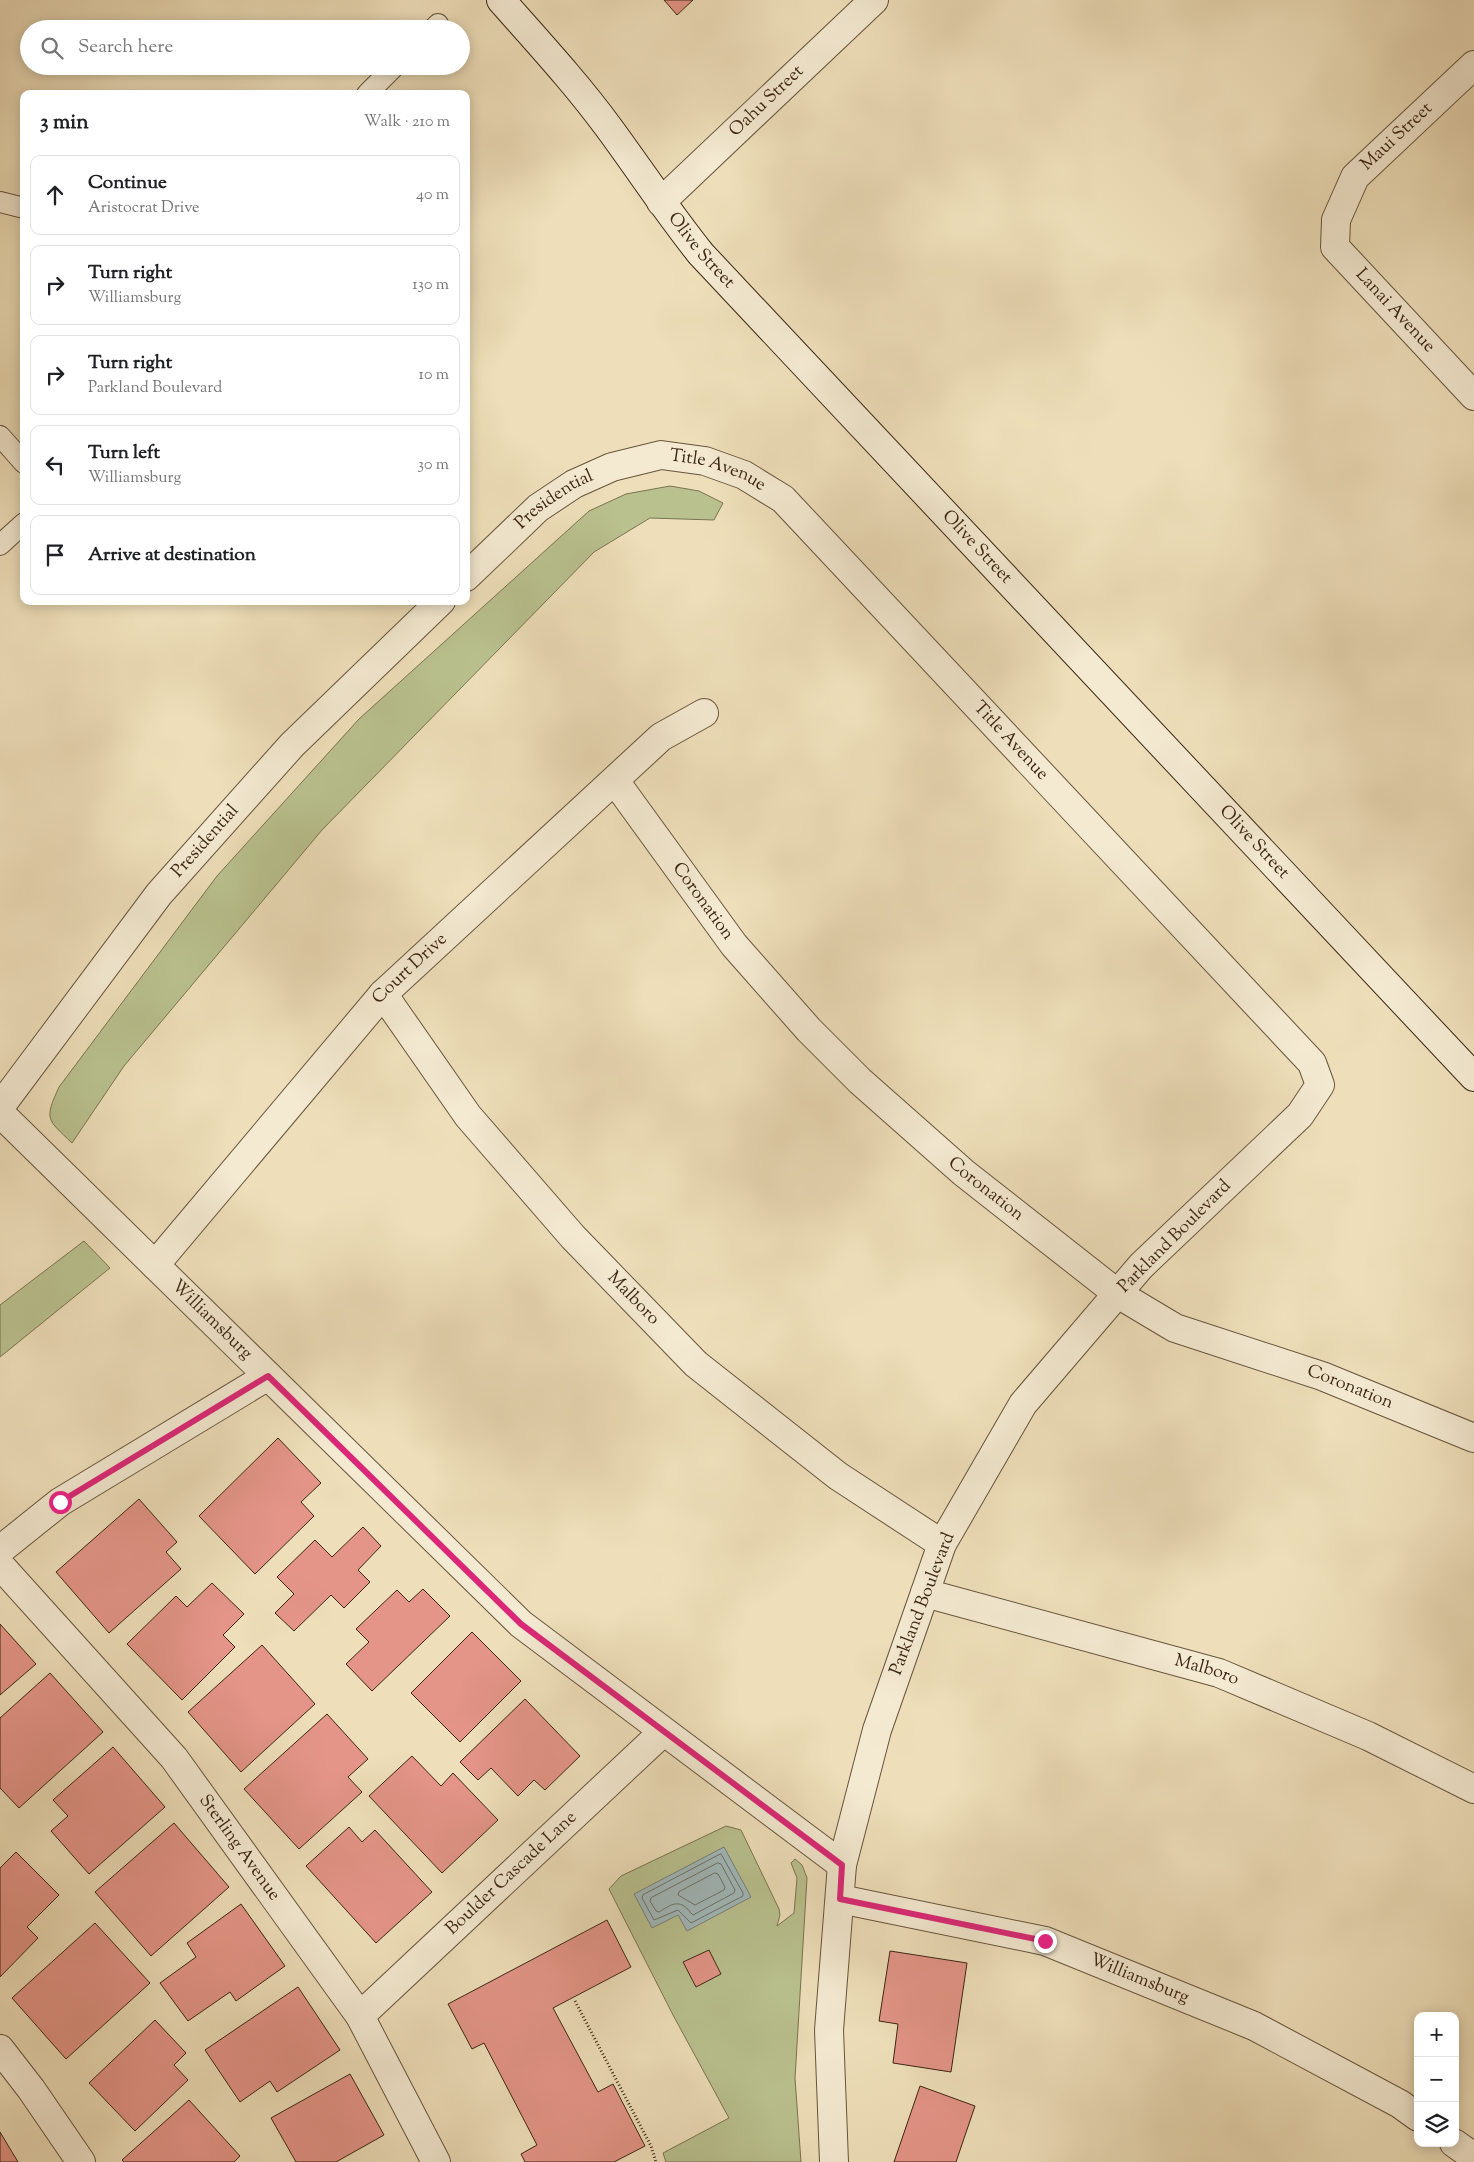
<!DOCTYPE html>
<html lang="en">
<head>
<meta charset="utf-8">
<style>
  body { margin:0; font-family:"Sorts Mill Goudy",serif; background:#f2f2f2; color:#202124 }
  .controls { position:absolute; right:15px; bottom:15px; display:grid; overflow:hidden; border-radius:10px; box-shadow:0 2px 12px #0003 }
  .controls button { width:45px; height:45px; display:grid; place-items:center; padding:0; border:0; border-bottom:1px solid #e0e0e0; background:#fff; color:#202124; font:25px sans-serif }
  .stop { position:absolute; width:15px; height:15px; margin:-11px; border:4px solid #db2777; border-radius:50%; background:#fff }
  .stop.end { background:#db2777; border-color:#fff; box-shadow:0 1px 5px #0008 }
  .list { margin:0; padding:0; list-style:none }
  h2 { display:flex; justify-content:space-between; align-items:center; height:65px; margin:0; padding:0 20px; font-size:21px }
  h2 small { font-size:16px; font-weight:400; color:#757577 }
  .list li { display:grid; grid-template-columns:32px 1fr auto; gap:15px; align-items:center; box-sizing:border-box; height:80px; margin:0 10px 10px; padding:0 10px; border:1px solid #e0e0e0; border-radius:10px }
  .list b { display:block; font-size:19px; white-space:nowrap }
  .list p { margin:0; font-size:16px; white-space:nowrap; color:#757577 }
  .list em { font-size:16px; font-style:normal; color:#757577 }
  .icon { flex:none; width:28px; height:28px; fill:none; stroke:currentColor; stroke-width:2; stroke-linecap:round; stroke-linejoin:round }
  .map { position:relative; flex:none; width:1474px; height:2162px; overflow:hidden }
  .search { position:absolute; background:#fff; box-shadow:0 2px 12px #0003; left:20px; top:20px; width:450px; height:55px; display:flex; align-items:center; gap:12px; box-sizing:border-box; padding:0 18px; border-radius:28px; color:#757577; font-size:19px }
  .panel { position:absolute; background:#fff; box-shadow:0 2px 12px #0003; left:20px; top:90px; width:450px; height:515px; border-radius:10px }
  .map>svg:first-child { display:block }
</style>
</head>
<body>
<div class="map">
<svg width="1474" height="2162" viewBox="0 0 1474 2162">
  <rect width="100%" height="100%" fill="#eedfba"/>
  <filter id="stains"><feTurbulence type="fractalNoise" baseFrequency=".004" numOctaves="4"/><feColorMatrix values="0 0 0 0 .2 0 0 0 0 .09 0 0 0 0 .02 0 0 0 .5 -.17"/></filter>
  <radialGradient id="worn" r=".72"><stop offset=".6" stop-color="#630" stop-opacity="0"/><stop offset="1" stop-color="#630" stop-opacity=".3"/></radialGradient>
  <path fill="#b9c18f" stroke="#7a7350" d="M670,486l29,5 24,12 -9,17 -64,-2 -56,34 -272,278 -198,236 -52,77c-25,-24 -28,-23 -13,-56l158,-211 142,-157 230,-208 37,-17z
    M84,1241l26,27 -110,89v-52z
    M726,1826l15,4 38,79 1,6 -3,11 17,-13 3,-35 -6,-15 4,-4 7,6 5,13 -12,200 6,84h-135l-3,-9 66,-35 -56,-103 -64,-126 12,-13z"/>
  <path fill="#a0b9bc" stroke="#787e78" d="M724,1847l27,50 -64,34 -9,-16 -26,13 -18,-34z"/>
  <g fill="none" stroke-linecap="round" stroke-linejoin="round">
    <path stroke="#6e6f67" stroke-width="1" d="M721,1854l22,39v3l-52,27 -13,-13 -24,10 -12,-22 1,-3z
      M718,1863l3,1 14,26 -1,3 -41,22c-3,-2 -5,-7 -9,-9 -9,-6 -18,2 -25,6l-3,-1 -6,-10 1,-3z
      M715,1873l3,1 7,13 -1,3 -29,15 -17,-10 1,-3z"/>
  </g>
  <path fill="#e49588" stroke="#3b2512" d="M664,0h29l-16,15z
    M278,1438l43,45 -20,19 13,14 -59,58 -56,-58z
    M139,1499l38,43 -11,10 15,17 -72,64 -53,-61z
    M363,1527l18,19 -23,24 12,12 -26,26 -13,-13 -37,36 -19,-18 19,-19 -17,-17 38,-37 17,17z
    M212,1583l32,31 -21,21 12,12 -53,53 -55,-56 49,-48 11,11z
    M423,1589l27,27 -78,75 -26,-27 23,-22 -13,-13 41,-39 12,12z
    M0,1624l36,40 -36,31z
    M472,1632l49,49 -61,61 -49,-49z
    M262,1645l53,59 -74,68 -53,-60z
    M50,1673l53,59 -84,76 -19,-20v-70z
    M525,1699l55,57 -35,34 -11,-10 -16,16 -27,-28 -13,12 -18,-18z
    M327,1714l41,45 -20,18 14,15 -63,57 -55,-60z
    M113,1747l52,60 -76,67 -38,-43 17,-15 -15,-16z
    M412,1756l29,30 12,-13 45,47 -56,53 -73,-77z
    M174,1823l55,64 -78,69 -56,-64z
    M349,1827l13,15 13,-12 57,62 -56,51 -70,-77z
    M16,1852l43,43 -32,32 11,11 -38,39v-109z
    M241,1904l44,62 -49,35 -6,-9 -42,29 -28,-38 36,-26 -9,-14z
    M607,1920l24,47 -78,41 45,84 15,-8 32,62 -31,16h-89l-4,-8 16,-9 -53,-102 -12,6 -24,-45z
    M95,1923l55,60 -84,76 -54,-61z
    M709,1950l12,24 -25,13 -13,-25z
    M890,1951l77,12 -16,109 -58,-9 5,-39 -19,-3z
    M298,1987l42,63 -63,42 -7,-11 -30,21 -35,-52z
    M155,2020l31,33 -12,12 14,15 -53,51 -46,-48z
    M350,2074l34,61 -48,27h-40l-25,-44z
    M920,2086l55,20 -19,56h-62z
    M189,2100l51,56 -6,6h-110l-2,-2z
    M0,2132l18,30h-18z"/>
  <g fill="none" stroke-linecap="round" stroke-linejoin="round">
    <defs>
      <path id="lane" d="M433,29l5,-5
        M367,94l28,-28
        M0,202l24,6
        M0,436l24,27
        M0,545l24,-22"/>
      <g id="street">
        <path id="s1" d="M1474,65l-119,112 -19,43 -1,27 139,149"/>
        <path id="s2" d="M661,202l213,-202"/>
        <path id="s3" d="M466,577l72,-69 36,-24 38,-17 49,-12 44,6 39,14 39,24 529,564 8,22 -20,30 -159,151 -118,138 -81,140 -65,186 -35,135 -13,165 5,132"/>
        <path id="s4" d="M615,781l119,164 75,85 51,51 104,92 154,121 57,34 147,48 152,62"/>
        <path id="s5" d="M383,994l85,122 105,121 123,127 142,112 104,68"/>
        <path id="s6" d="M0,1107l159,-213 133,-149 149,-144"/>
        <path id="s7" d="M0,1113l521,511 321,241"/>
        <path id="s8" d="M155,1265l228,-271 278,-257 43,-24"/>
        <path d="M0,1550l60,-48 208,-126"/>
        <path id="s9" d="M0,1565l174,193 186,258 76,146"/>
        <path id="s10" d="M925,1593l294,80 149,63 106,53"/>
        <path id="s11" d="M840,1899l205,42 209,85 146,78 18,13"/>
        <path id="s12" d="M360,2016l303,-284"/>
        <path d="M0,2049l31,40 50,73"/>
        <path d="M1454,2143l20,14"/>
      </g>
      <g id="secondary">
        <path id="s13" d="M501,0c37,42 75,83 108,128 31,42 59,85 92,126l773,823"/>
      </g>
    </defs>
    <use href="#lane" stroke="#68543c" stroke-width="22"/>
    <use href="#street" stroke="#68543c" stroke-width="30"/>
    <use href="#secondary" stroke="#3b2512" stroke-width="30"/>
    <path stroke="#3b2512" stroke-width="3" stroke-dasharray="1 2.5" stroke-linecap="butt" d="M575,2001l76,145 5,16"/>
    <use href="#lane" stroke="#f4ead2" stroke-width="20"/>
    <use href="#street" stroke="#f4ead2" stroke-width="28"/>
    <use href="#secondary" stroke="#f4ead2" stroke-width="28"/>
  </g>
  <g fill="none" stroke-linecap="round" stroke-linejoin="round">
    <path stroke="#db2777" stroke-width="6" d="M60,1502l208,-126 253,248 321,241 -2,34 205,42"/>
  </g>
  <g text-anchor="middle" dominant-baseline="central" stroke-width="4" stroke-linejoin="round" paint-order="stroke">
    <g font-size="18" fill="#3b2512" stroke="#f4ead2">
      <text stroke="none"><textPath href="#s2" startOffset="146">Oahu Street</textPath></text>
      <text transform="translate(1397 137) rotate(-43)">Maui Street</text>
      <text stroke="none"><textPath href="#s13" startOffset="321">Olive Street</textPath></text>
      <text stroke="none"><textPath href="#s1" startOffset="325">Lanai Avenue</textPath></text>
      <text stroke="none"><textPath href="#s3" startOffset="294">Title Avenue</textPath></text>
      <text stroke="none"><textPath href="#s3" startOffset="118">Presidential</textPath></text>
      <text stroke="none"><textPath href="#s13" startOffset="726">Olive Street</textPath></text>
      <text stroke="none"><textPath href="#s3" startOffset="699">Title Avenue</textPath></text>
      <text stroke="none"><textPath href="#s6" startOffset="336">Presidential</textPath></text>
      <text stroke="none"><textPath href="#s13" startOffset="1131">Olive Street</textPath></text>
      <text stroke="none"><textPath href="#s4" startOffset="149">Coronation</textPath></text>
      <text stroke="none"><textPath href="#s8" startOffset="391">Court Drive</textPath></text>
      <text stroke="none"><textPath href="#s4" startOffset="554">Coronation</textPath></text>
      <text transform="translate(1175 1237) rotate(-45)">Parkland Boulevard</text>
      <text stroke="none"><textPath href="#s5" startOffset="395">Malboro</textPath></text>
      <text stroke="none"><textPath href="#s7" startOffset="296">Williamsburg</textPath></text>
      <text stroke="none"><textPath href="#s4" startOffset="974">Coronation</textPath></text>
      <text transform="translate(923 1604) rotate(-69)">Parkland Boulevard</text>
      <text stroke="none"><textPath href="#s10" startOffset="292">Malboro</textPath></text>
      <text stroke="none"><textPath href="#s9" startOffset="371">Sterling Avenue</textPath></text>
      <text stroke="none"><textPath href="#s12" startOffset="208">Boulder Cascade Lane</textPath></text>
      <text stroke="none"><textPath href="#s11" startOffset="311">Williamsburg</textPath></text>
    </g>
  </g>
  <rect width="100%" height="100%" filter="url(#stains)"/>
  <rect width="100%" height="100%" fill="url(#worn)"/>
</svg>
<div class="controls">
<button>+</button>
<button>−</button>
<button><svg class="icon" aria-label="layers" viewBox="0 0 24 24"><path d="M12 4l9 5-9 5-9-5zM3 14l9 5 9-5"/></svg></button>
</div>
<div class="stop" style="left:60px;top:1502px"></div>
<div class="stop end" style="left:1045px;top:1941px"></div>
<div class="search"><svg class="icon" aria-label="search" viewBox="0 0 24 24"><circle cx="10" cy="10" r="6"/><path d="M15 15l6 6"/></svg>Search here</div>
<section class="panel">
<h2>3 min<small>Walk · 210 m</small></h2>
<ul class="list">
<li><svg class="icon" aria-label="ahead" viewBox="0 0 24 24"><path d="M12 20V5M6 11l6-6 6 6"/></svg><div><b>Continue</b><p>Aristocrat Drive</p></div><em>40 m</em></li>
<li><svg class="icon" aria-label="right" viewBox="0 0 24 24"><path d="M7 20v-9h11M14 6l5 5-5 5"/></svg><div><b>Turn right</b><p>Williamsburg</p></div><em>130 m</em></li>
<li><svg class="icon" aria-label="right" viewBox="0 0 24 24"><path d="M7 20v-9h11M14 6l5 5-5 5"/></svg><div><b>Turn right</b><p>Parkland Boulevard</p></div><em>10 m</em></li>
<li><svg class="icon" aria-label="left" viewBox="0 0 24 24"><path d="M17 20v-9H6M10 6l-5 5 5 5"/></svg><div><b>Turn left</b><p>Williamsburg</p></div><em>30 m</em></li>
<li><svg class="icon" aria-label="arrive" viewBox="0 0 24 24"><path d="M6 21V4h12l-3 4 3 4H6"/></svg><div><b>Arrive at destination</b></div></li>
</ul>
</section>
</div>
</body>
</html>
